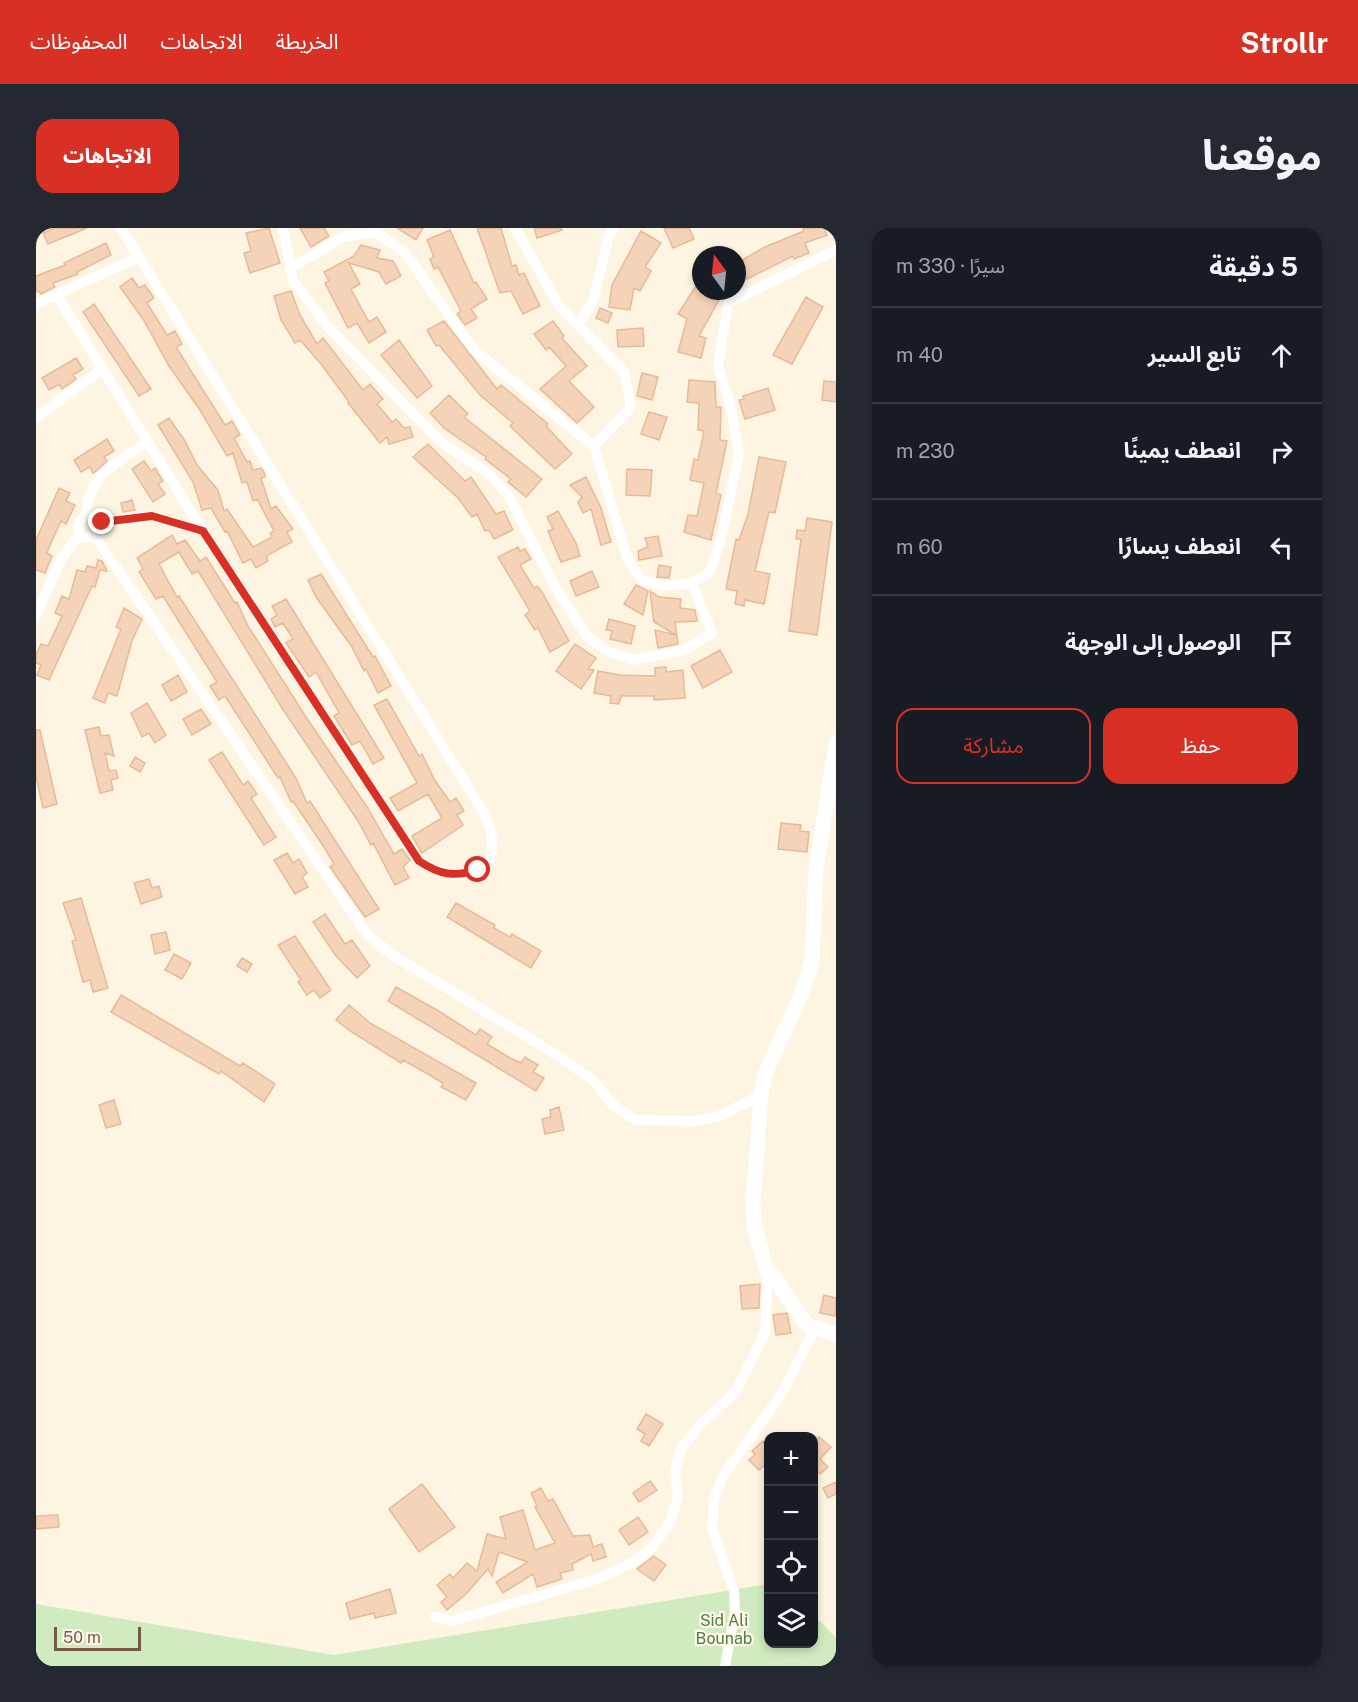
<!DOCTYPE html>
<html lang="ar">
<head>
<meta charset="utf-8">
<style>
  body { margin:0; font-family:"Public Sans","Noto Sans Arabic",sans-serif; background:#242831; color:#f1f3f6; direction:rtl }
  .controls { position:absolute; right:18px; bottom:18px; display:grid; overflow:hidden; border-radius:12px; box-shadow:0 3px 9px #0003 }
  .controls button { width:54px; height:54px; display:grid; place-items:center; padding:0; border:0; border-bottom:2px solid #363941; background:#171b24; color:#f1f3f6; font:30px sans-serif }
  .compass { position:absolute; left:656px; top:18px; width:54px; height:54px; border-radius:50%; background:#171b24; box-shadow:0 3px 9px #0003; rotate:345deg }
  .scale { position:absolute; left:18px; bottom:15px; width:87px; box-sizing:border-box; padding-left:6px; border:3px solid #765a47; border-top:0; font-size:16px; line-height:21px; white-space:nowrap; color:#765a47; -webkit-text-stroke:4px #fff8ea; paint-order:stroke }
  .stop { position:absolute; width:18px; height:18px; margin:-14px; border:4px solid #d93025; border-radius:50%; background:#fff }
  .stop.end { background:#d93025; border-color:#fff; box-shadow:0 2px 6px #0008 }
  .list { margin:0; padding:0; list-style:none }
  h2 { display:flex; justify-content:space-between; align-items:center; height:78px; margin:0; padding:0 24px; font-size:26px }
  h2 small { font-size:20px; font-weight:400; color:#9ea1a6 }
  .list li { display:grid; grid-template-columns:39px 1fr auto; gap:18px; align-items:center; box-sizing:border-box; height:96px; padding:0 24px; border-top:2px solid #363941 }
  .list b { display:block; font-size:22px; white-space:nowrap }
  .list em { font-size:20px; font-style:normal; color:#9ea1a6 }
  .actions { display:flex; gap:12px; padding:18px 24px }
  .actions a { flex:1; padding:14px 0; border:2px solid #d93025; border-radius:18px; text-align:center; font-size:21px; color:#d93025 }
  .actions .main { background:#d93025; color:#fff }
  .icon { flex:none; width:33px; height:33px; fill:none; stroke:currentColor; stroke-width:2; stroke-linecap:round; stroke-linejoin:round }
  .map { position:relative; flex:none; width:800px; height:1438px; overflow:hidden; direction:ltr; border-radius:18px }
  header { display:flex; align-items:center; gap:36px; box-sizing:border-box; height:84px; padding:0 30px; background:#d93025; color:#fff }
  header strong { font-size:28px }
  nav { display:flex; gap:33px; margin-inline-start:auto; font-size:21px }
  .intro { display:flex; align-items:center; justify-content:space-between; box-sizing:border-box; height:144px; padding:0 36px }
  h1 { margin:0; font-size:42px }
  .button { padding:15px 27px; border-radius:18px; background:#d93025; color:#fff; font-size:21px; font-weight:700 }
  main { display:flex; gap:36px; padding:0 36px }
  aside { flex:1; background:#171b24; border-radius:18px; box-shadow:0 3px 9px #0003 }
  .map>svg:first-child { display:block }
</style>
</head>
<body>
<header>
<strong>Strollr</strong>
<nav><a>الخريطة</a><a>الاتجاهات</a><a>المحفوظات</a></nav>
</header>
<div class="intro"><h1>موقعنا</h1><a class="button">الاتجاهات</a></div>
<main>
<aside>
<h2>5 دقيقة<small>سيرًا · 330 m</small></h2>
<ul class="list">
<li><svg class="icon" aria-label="ahead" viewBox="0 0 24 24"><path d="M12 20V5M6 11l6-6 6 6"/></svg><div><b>تابع السير</b></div><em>40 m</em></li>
<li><svg class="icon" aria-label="right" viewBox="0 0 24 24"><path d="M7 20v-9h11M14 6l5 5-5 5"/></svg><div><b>انعطف يمينًا</b></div><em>230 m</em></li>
<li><svg class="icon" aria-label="left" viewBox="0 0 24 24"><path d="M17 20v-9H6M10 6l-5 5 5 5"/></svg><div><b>انعطف يسارًا</b></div><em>60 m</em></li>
<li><svg class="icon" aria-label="arrive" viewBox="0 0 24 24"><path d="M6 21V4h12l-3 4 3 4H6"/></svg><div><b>الوصول إلى الوجهة</b></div></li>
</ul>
<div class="actions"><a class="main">حفظ</a><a>مشاركة</a></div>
</aside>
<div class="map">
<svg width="800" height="1438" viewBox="0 0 800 1438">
  <rect width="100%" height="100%" fill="#fdf4e2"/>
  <path fill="#d0ebc0" d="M732,1356v60h46v-29l22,23v28h-800v-62l298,51z"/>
  <path fill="#f4d3b9" stroke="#e7ba98" stroke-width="1.5" d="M19,0h32l-39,16 -5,-11z
    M233,0l11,35 -30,10 -6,-20 7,-2 -5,-18z
    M264,0h24l5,8 -18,11z
    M361,0h26l-7,12z
    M441,0h24l11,38 4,-1 3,10 5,-2 16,33 -17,8 -12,-23 -11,2z
    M498,0h27l1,2 -25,8z
    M628,0h25l5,11 -21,9z
    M767,0h21l3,7 -22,8 4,10 -15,6 -1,-3 -56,28v-21l28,-16 39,-16z
    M414,2l24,53 2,-1 11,17 -16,10 6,9 -12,7 -8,-11 4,-3 -23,-44 -4,2 -4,-10 4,-2 -7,-17z
    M605,3l20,12 -16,24 6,4 -11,20 -6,-3 -4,22 -21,-3 3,-22z
    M70,15l5,12 -34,17 1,2 -25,9 2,4 -14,7 -2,-3 -3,1v-16l29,-11 -1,-2z
    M325,17l19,5 -3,8 16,3 8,15 -15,8 -7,-12 -30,-9 11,21 -9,5 18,33 8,-5 9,15 -17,11 -12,-20 -9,5 -23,-45 4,-2 -5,-9 30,-16z
    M96,50l7,10 6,-3 9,13 -7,5 20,32 8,-4 7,13 -6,3 49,78 7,-4 8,14 -6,3 13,24 3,-1 3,9 8,-2 3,4 1,5 -4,1 10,31 5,-3 17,23 -6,3 5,10 -26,14 2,5 -12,7 -5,-9 -8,4 -16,-32 -2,1 -14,-24 -9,2 -9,-28 -35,-57 11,-7 16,23 12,24 21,25 6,21 3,-2 26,38 19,-10 -2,-4 4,-2 -17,-32 -4,2 -6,-19 -5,1 -9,-30 -6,3 -27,-46 -31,-44 -26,-47 -23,-32z
    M665,50v13h23l-25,45 7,2 -5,20 -23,-6 9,-33 -9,-5z
    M255,63l9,24 17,29 6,-6 40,52 7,-6 13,15 -6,5 15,18 4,-3 8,9 6,-1 3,10 -24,7 -2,-7 -7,6 -32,-40 1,-1 -28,-38 -21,-24 -5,3 -14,-23 -7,-24z
    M770,69l17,10 -31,57 -19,-9z
    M58,76l57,85 -12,7 -56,-84z
    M564,80l12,5 -4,10 -12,-5z
    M408,93l53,68 4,-4 47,39 -2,2 26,28 -17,15 -45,-43 3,-3 -33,-28 -41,-50 -3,1 -9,-16z
    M517,93l11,15 -2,2 25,28 -18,15 25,26 -17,16 -37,-34 26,-23 -17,-19 -3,3 -12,-16z
    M607,100l1,18 -26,1 -1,-17z
    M363,112l33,46 -15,12 -36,-43z
    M40,130l7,11 -10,6 3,4 -14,10 -3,-5 -10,6 -7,-12z
    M606,145l16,4 -6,23 -15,-4z
    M653,152l26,2 1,25h5l-1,33 7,1 -11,52 5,2 -10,45 -27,-8 4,-17 9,1 7,-33 -14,-3 4,-21 4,1 6,-29 -6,-1 1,-27 -12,-1z
    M788,153l12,1v20l-14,-2z
    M732,160l7,22 -30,9 -6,-19 5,-1 -1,-3z
    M413,167l19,19 -4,3 78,62 -16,18 -18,-15 3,-3 -26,-20 1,-2 -41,-28 -15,-16z
    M613,184l18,5 -8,23 -18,-6z
    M71,211l7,12 -10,6 3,4 -12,11 -2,1 -3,-6 -9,5 -7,-12z
    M392,216l37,37 6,-4 25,37 8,-3 9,19 -19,9 -5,-9 -4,1 -8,-17 -5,3 -14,-19 -45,-41z
    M723,229l27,5 -11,51 -6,-1 -14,59 15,3 -6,30 -19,-4 -1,6 -9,-2 2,-13 -11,-2 10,-50 3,1 9,-26z
    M108,233l7,10 4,-3 8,13 -5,3 7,10 -12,8 -21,-33z
    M591,241l25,1 -2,26 -24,-1z
    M550,249l15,31 10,34 -10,3 -10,-36 -8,4 -5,-11 4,-5 -12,-12z
    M23,260l11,5 -4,8 9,4 -9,19 -5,-3 -10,22 -4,10 5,3 -7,17 -9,-3v-30z
    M96,272l3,10 -12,2 -2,-9z
    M522,283l18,32 4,13 -19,6 -13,-31 5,-2 -6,-12z
    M771,290l25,4 -15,113 -28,-4 12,-92h-5l1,-9 8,1z
    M136,307l5,9 8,-4 15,21 6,-4 29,46 2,-1 11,24 58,91 61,90 27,47 8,-5 8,11 -7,7 6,11 -14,7 -22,-42 -2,2 -13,-24 -76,-113 -84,-137 -6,3 -13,-22 -20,12 18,33 2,-1 117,182 11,25 3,-2 69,108 -14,8 -35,-50 4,-3 -10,-17 -31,-46 -2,1 -11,-25 -2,1 -53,-82 -6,4 -9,-14 7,-4 -54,-86 -7,3 -17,-27 4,-3 -6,-11z
    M622,308l4,20 -23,4 -1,-9 10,-4 -3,-9z
    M482,319l2,4 5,-2 6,10 -11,6 14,23 3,-2 5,6 27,49 -19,11 -12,-24 -3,2 -10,-15 5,-4 -32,-54z
    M62,332l4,1 5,10 -7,-1 -5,17 -3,-1 -43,94 -12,-5 4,-10 -5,-2v-8l5,-11 7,2 14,-30 -7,-3 7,-17 7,3 8,-29 8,2 2,-6 9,2z
    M623,337l12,2 -2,11 -12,-1z
    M556,343l7,16 -23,9 -6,-15z
    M285,346l52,83 2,-1 16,30 -13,7 -12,-24 -2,2 -12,-24 -36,-50 -8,-17z
    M600,357l12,6 -5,24 -19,-11z
    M614,363l9,6 22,2 -1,9 15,2 2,11 -22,1 3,22 -20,4 -3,-18 21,5 -22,-13z
    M250,371l98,159 -11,6 -13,-23 -8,4 -18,-29 5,-3 -23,-41 -7,5 -23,-34 7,-4 -10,-16 -8,4 -4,-8 6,-4 -5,-9z
    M88,380l18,11 -10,22 -15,55 -9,-3 -3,10 -12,-5 28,-69 -5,-2z
    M573,391l26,7 -4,18 -21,-5 2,-8 -6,-1z
    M539,416l21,14 -8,11 6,1 -13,19 -25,-18z
    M684,422l12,22 -29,16 -12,-22z
    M630,439v5l17,-2 2,28 -31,2v-4h-33l-2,8 -9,-1 1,-7 -17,-3 4,-22 21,4 36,1v-8z
    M142,447l9,17 -16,9 -9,-16z
    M351,471l32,57 3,-2 12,25 16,23 6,-4 8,13 -7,4 6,10 -41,28 -10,-17 30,-18 -14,-24 -30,17 -8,-13 27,-15 -43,-78z
    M111,475l19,32 -11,8 -6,-10 -7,4 -11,-24z
    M165,481l10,15 -19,11 -9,-16z
    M63,499l2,9 8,-1 5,21 -9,-3 4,18 7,-1 2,8 -7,2 2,10 -13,3 -15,-63z
    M0,502h4l17,74 -14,4 -7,-32z
    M186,524l21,33 5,-4 9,13 -6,4 25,39 -12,8 -55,-85z
    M99,529l10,6 -5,9 -10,-6z
    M745,595l20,2 -1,6 9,1 -2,20 -29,-3z
    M251,625l6,10 6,-4 8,14 -5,4 6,10 -13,7 -21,-34z
    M113,651l3,9 7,-2 3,11 -21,7 -7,-21z
    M45,670l27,90 -15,4 -3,-12 -7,2 -11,-41 4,-1 -13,-37z
    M420,675l39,22 -1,3 16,9 2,-3 29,17 -10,17 -84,-51z
    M289,686l20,30 7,-4 18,26 -13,12 -21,-22 -23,-34z
    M130,704l4,18 -15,4 -4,-19z
    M259,708l36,54 -11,8 -6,-8 -7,5 -9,-13 3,-2 -23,-35z
    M138,726l17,9 -9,16 -17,-9z
    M206,730l10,6 -5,8 -10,-6z
    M360,759l46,26 34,22 4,-6 12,8 -5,7 23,14 11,5 4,-6 13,8 -5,7 11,6 -8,13 -148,-90z
    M85,767l119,71 3,-3 32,21 -11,18 -43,-31 -2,3 -108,-62z
    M313,777l21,18 106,60 -10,17 -25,-13 2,-4 -17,-10 -23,-13 -2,3 -51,-32 -14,-11z
    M78,872l7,24 -15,4 -7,-23z
    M523,879l5,23 -19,4 -3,-15 9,-2 -1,-7z
    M724,1056l-1,24 -17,1 -2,-23z
    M788,1067l12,3 -1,18 -15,-3z
    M751,1085l4,20 -15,2 -3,-20z
    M610,1186l17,10 -14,22 -8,-5 4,-7 -8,-5z
    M783,1209l12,10 -11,12 8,8 -8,7 -7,-7v-22z
    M727,1213l5,6v15l-9,8 -10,-10 6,-5 -3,-4z
    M614,1253l7,9 -18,12 -6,-9z
    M800,1254v12l-8,4 -5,-10z
    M386,1256l33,43 -36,25 -30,-43z
    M505,1260l7,13 5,-2 20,37 17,-1 3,12 9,-3 4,13 -13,4 -2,-7 -19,10 1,6 -13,3 2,6 -25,8 -4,-13 -30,19 -7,-11 32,-20 -29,-10 -7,24 -4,-7 -22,25 -19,16 -6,-8 6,-5 -10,-12 13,-11 3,4 14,-15 10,8 10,-37 19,5 -6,-22 23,-7 12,40 20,-7 -20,-36 2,-1 -6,-13z
    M22,1287l1,12 -23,2v-13z
    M602,1289l10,15 -19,13 -10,-15z
    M618,1328l12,9 -12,16 -17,-12z
    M354,1361l6,24 -21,5 -1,-5 -24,6 -4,-16z"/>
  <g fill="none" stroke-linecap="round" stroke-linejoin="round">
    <path stroke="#fff" stroke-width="10" d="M247,0l10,53 36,47 112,114 47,31 20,22 49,95 30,46 22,16 24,8 52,-10 27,-17 -20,-50 17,-10 10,-27 20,-91 -9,-52 -12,-37 10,-63 108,-53
      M479,0l45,79 64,65 7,35 -37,39
      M253,41l56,-33 33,-3 27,20 69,97 120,96 34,114 15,21 21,5 28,-3
      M20,66l147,237 216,330c45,29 93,11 65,-48l-363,-585
      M0,76l103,-47
      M542,97l15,-24 16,-66 5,-7
      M0,190l65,-48
      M50,287h7l9,7 -1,11 -5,5 -14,-1 -4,-10 2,-7 6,-5c2,-40 32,-53 62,-74
      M66,294l50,-6 51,15
      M60,310l271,396 24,20 169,103 33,23 19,24 23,16 59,1 26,-5 41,-21
      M0,388l25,-57 19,-25
      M399,1389l17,4 145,-42 35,-16 19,-15 19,-25 8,-26 -3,-27 6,-21 17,-22 38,-36 29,-58 3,-58
      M689,1438l10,-55 -1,-20 -22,-63 2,-28 9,-24 59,-83 33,-64"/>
    <path stroke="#fff" stroke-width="15" d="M800,515l-20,127 -4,91 -11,34 -36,79 -4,21 -8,108 1,22 14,50 5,1 34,49 29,10"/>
  </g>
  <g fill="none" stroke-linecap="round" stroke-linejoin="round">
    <path stroke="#d93025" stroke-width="8" d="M66,294l50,-6 51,15 216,330c21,14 35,16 59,9"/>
  </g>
  <g text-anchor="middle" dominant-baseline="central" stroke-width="4.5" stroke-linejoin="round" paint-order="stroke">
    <g font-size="16" fill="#4e7d3f" stroke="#fff8ea">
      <text x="688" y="1392">Sid Ali<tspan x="688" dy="18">Bounab</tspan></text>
    </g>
  </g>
</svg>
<div class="controls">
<button>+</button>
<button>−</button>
<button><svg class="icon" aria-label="locate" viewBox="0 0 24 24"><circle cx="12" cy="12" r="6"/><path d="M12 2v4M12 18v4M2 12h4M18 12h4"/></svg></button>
<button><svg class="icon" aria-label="layers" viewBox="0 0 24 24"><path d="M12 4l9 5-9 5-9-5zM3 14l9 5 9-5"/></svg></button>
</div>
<svg class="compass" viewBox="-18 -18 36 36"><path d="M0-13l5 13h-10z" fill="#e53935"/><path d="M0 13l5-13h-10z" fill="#9ea1a6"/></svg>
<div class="scale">50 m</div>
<div class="stop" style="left:442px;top:642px"></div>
<div class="stop end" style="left:66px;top:294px"></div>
</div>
</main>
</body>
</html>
